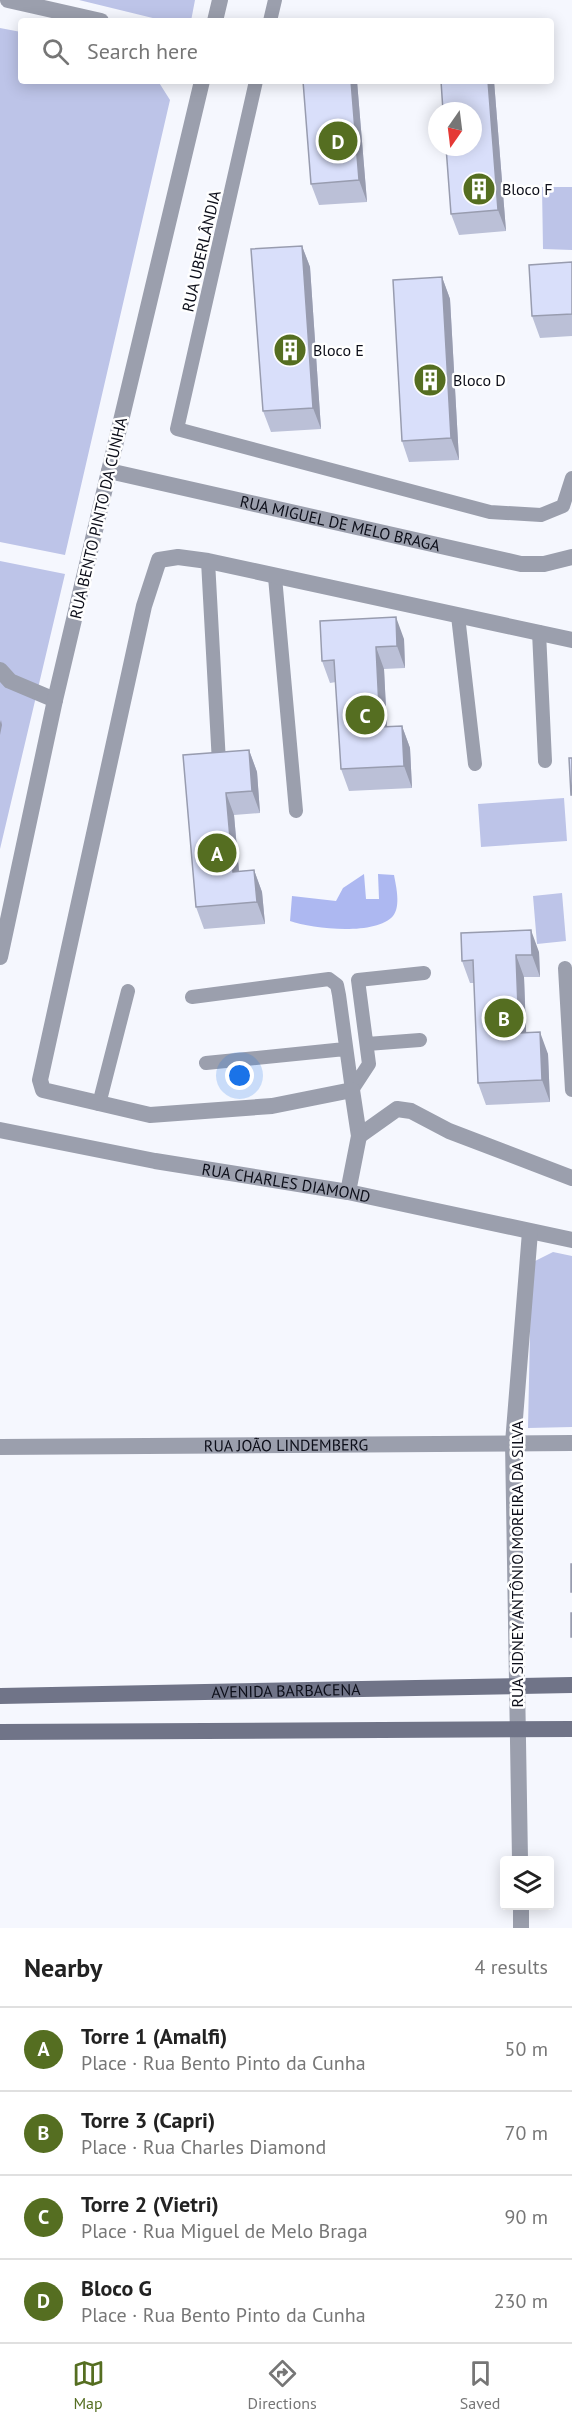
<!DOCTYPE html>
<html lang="en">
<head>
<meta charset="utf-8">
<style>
  body { margin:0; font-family:"PT Sans",sans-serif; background:#f6f6f6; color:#222 }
  .controls { position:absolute; right:18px; bottom:18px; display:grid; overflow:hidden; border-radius:6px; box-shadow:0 3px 15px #0003 }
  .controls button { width:54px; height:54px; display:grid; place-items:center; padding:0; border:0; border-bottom:2px solid #e0e0e0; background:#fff; color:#222; font:30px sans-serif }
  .compass { position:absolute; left:428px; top:102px; width:54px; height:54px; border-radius:50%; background:#fff; box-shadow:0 3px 15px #0003; rotate:194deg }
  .you { position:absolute; left:240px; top:1076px; width:21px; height:21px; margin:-15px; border:4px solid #fff; border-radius:50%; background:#1a73e8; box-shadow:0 0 0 9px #1a73e833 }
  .badge { display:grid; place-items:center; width:39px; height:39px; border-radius:50%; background:#556e21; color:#fff; font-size:20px; font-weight:700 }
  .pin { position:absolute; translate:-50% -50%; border:3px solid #fff; box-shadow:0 2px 6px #0006 }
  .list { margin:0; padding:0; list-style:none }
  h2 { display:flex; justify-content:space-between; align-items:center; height:78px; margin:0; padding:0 24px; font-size:26px }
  h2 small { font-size:20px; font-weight:400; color:#767676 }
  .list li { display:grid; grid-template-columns:39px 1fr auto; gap:18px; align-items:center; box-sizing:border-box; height:84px; padding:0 24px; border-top:2px solid #e0e0e0 }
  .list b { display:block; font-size:22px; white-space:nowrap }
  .list p { margin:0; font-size:20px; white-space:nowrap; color:#767676 }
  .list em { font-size:20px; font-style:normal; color:#767676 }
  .icon { flex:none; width:33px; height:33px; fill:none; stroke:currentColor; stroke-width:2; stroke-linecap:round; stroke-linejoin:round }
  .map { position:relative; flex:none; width:572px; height:1928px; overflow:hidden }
  .search { position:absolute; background:#fff; box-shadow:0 3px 15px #0003; left:18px; right:18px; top:18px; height:66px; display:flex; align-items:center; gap:15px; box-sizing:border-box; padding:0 21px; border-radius:6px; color:#767676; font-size:22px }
  .sheet { height:414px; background:#fff }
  nav { display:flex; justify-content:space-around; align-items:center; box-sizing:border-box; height:84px; border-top:2px solid #e0e0e0; background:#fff; font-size:16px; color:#767676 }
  nav a { display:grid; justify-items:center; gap:3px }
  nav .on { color:#556e21 }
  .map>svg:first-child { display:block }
</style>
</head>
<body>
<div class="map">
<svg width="572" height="1928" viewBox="0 0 572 1928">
  <rect width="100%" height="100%" fill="#f5f7fe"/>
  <path fill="#bdc4e8" d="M79,0h116l-4,21h-26z
    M0,28l21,4v49h137l12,19 -105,455 -65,-13z
    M542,187h30v63l-29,-1z
    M0,561l65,13 -65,275z
    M564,798l3,43 -86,6 -3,-43z
    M562,893l4,48 -29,3 -4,-48z
    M553,1252l19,4v171l-44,1 3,-144 4,-23z"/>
  <path fill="#adb8f1" d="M364,874l2,25h13l-1,-25 16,1c2,11 7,31 -1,41 -17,20 -81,13 -103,5l2,-25 44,5 7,-13z"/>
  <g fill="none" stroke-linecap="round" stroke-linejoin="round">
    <path stroke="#9b9fad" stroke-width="14" d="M270,21l5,-21
      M256,81l-79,348 313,83 51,3 22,-9 9,-28
      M208,561l11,202
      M275,577l21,234
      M458,616l17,148
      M539,632l6,129
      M565,968l7,122
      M192,997l137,-18 8,6 2,10 13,95
      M367,1044l53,-4
      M206,1063l139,-14
      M352,1090l17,-26 -11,-84 66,-7
      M99,1104l29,-113"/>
    <g stroke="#9b9fad" stroke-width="16">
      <path d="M8,0l93,21"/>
      <path d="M215,21l5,-21"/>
      <path d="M109,471l93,-390"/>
      <path d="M0,670l10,11 45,19"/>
      <path id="s1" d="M0,1130l155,31 193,31 224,48"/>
      <path d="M359,1136l38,-27 14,2 38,20 123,47"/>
      <path d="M348,1192l11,-56 -7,-46 -80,16 -122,9 -107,-25 -3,-10 104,-474 15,-46 19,-3 30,4 364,79"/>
      <path id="s2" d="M0,1447l572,-4"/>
      <path d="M520,1860l-7,-417 17,-211"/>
      <path d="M521,1906v22"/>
    </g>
    <path stroke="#9b9fad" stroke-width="16" id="s3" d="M0,957l55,-257 54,-229 412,93h23l28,-7"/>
    <g stroke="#707488" stroke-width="16">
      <path id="s4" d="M0,1696l572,-11"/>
      <path d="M0,1732l572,-3"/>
    </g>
  </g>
  <path fill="#bbc0d7" d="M357,81l10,121 -48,3 -8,-21z
    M494,81l12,150 -47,4 -8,-21z
    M302,246l8,21 11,162 -50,3 -8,-21z
    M572,262v74l-32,2 -8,-22z
    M442,277l8,22 9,161 -50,2 -7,-21z
    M404,639l1,29 -21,1 3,58 15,-1 8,22 2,40 -63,3 -8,-22 -5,-87 -6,1 -8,-22z
    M249,750l8,22 3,41 -26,2 5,56 15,-1 8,22 3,32 -61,5 -8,-22 -13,-152z
    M539,952l1,25h-16l2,56 22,21 2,48 -64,3 -8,-22 -4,-100h-4l-8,-22z"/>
  <path fill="#989caf" d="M351,81h6l10,121 -8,-22z
    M488,81h6l12,150 -8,-21z
    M302,246l8,21 11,162 -8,-21z
    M442,277l8,22 9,161 -8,-22z
    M396,617l8,22 1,29 -8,-22z
    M376,647l8,22 4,80 -8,-22z
    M1,720l1,5 -2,10v-12z
    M402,726l8,22 2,40 -8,-22z
    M249,750l8,22 3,41 -8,-22z
    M226,793l8,22 7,79 -8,-22z
    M254,870l8,22 3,32 -8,-22z
    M531,930l8,22 1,25 -8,-22z
    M516,955l8,22 3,78 -8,-22z
    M540,1032l8,22 2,48 -8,-22z"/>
  <path fill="#d9dffa" stroke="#989caf" stroke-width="1.5" d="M346,20v1h-20z
    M303,81h48l8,99 -48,4z
    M441,81h47l10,129 -47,4 -5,-67h27v-36h-30z
    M302,246l11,162 -50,3 -12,-162z
    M572,262v52l-40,2 -3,-51z
    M442,277l9,161 -49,3 -9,-161z
    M396,617l1,29 -21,1 4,80 22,-1 2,40 -63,3 -7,-109 -12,1 -2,-40z
    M249,750l3,41 -26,2 7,79 21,-2 3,32 -61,5 -13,-152z
    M569,758h3v37h-1z
    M531,930l1,25h-16l3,78 21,-1 2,48 -64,3 -5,-123 -11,1 -1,-28z
    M571,1564h1v28h-1z
    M571,1613h1v24h-1z"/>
  <defs>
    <symbol id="building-disc" viewBox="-11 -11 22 22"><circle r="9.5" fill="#556e21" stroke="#fff"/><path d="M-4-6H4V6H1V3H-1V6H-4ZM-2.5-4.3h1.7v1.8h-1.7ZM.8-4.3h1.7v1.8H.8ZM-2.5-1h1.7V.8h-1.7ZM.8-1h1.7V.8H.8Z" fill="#fff"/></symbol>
  </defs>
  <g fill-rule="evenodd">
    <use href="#building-disc" x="460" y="170" width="38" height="38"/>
    <use href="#building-disc" x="271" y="331" width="38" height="38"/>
    <use href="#building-disc" x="411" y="361" width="38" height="38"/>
  </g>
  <g text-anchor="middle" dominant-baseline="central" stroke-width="5" stroke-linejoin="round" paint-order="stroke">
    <g font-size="16" fill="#0c0e19" stroke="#fff" text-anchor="start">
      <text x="502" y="189">Bloco F</text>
      <text x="313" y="350">Bloco E</text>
      <text x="453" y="380">Bloco D</text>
    </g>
    <g font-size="16" fill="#0c0e19" stroke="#fff">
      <text transform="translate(201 251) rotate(-77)">RUA UBERLÂNDIA</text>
      <text transform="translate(98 518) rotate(-77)">RUA BENTO PINTO DA CUNHA</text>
      <text stroke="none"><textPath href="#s3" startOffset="735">RUA MIGUEL DE MELO BRAGA</textPath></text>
      <text stroke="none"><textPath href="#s1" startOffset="291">RUA CHARLES DIAMOND</textPath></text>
      <text stroke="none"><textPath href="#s2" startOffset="286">RUA JOÃO LINDEMBERG</textPath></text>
      <text transform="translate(517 1564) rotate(-90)">RUA SIDNEY ANTÔNIO MOREIRA DA SILVA</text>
      <text stroke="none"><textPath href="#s4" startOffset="286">AVENIDA BARBACENA</textPath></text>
    </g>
  </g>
</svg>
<div class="controls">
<button><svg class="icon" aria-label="layers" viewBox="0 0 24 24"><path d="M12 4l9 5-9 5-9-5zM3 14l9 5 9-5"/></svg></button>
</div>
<svg class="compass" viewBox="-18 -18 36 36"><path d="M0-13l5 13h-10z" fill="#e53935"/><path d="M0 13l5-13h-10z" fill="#767676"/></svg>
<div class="you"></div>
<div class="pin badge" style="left:217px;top:853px">A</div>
<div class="pin badge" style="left:504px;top:1018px">B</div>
<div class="pin badge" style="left:365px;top:715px">C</div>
<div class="pin badge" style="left:338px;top:141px">D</div>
<div class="search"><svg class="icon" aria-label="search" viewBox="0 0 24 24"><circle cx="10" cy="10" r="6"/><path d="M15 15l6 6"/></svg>Search here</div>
</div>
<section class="sheet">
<h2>Nearby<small>4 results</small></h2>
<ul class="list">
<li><span class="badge">A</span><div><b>Torre 1 (Amalfi)</b><p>Place · Rua Bento Pinto da Cunha</p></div><em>50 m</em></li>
<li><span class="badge">B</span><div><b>Torre 3 (Capri)</b><p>Place · Rua Charles Diamond</p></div><em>70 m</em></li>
<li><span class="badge">C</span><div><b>Torre 2 (Vietri)</b><p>Place · Rua Miguel de Melo Braga</p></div><em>90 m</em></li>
<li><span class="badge">D</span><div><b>Bloco G</b><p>Place · Rua Bento Pinto da Cunha</p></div><em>230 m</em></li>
</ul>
</section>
<nav>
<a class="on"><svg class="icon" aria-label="map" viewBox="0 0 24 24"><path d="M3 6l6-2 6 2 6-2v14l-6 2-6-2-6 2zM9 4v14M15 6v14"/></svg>Map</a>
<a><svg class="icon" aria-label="directions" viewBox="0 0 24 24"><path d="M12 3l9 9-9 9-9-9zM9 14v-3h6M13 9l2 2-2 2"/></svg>Directions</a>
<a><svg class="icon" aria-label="saved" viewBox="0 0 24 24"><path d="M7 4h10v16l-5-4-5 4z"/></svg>Saved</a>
</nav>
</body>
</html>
